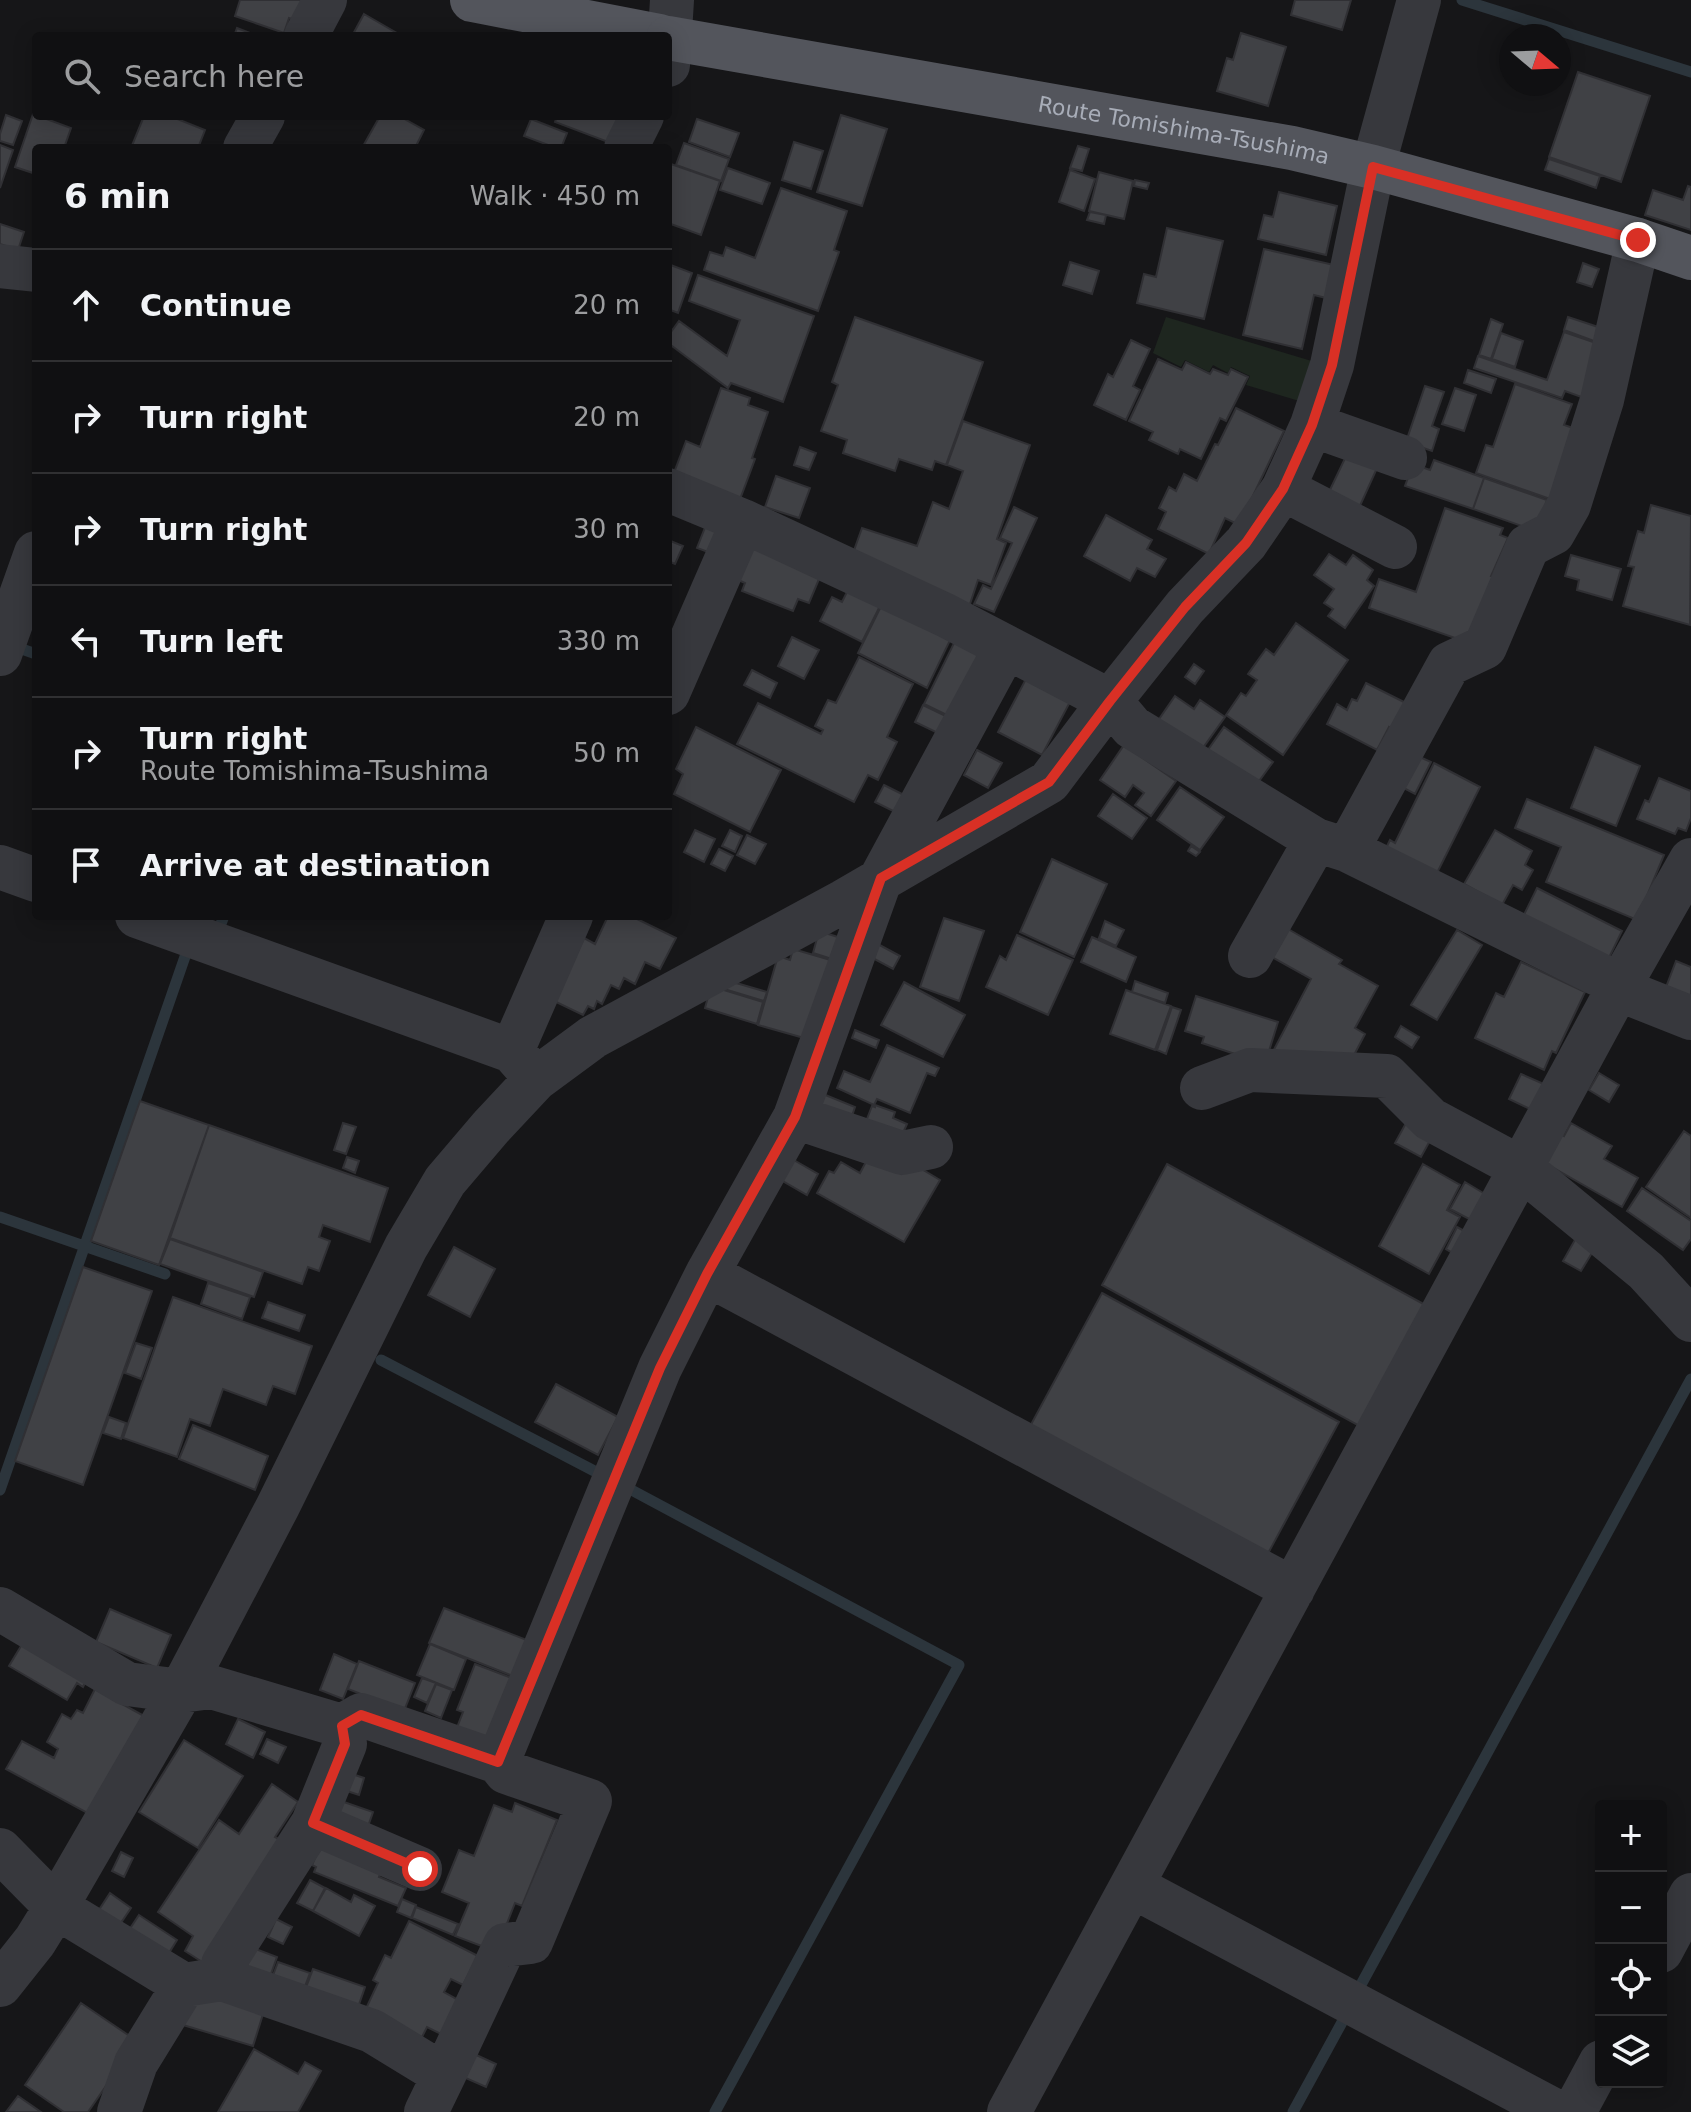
<!DOCTYPE html>
<html lang="en">
<head>
<meta charset="utf-8">
<style>
  body { margin:0; font-family:"DejaVu Sans",sans-serif; background:#19191b; color:#f1f3f6 }
  .controls { position:absolute; right:24px; bottom:24px; display:grid; overflow:hidden; border-radius:8px; box-shadow:0 4px 20px #0003 }
  .controls button { width:72px; height:72px; display:grid; place-items:center; padding:0; border:0; border-bottom:2px solid #303032; background:#101012; color:#f1f3f6; font:40px sans-serif }
  .compass { position:absolute; left:1499px; top:24px; width:72px; height:72px; border-radius:50%; background:#101012; box-shadow:0 4px 20px #0003; rotate:109deg }
  .stop { position:absolute; width:24px; height:24px; margin:-18px; border:6px solid #d93025; border-radius:50%; background:#fff }
  .stop.end { background:#d93025; border-color:#fff; box-shadow:0 2px 8px #0008 }
  .list { margin:0; padding:0; list-style:none }
  h2 { display:flex; justify-content:space-between; align-items:center; height:104px; margin:0; padding:0 32px; font-size:34px }
  h2 small { font-size:26px; font-weight:400; color:#9c9d9f }
  .list li { display:grid; grid-template-columns:52px 1fr auto; gap:24px; align-items:center; box-sizing:border-box; height:112px; padding:0 32px; border-top:2px solid #303032 }
  .list b { display:block; font-size:30px; white-space:nowrap }
  .list p { margin:0; font-size:26px; white-space:nowrap; color:#9c9d9f }
  .list em { font-size:26px; font-style:normal; color:#9c9d9f }
  .icon { flex:none; width:44px; height:44px; fill:none; stroke:currentColor; stroke-width:2; stroke-linecap:round; stroke-linejoin:round }
  .map { position:relative; flex:none; width:1691px; height:2112px; overflow:hidden }
  .search { position:absolute; background:#101012; box-shadow:0 4px 20px #0003; left:32px; top:32px; width:640px; height:88px; display:flex; align-items:center; gap:20px; box-sizing:border-box; padding:0 28px; border-radius:8px; color:#9c9d9f; font-size:30px }
  .panel { position:absolute; background:#101012; box-shadow:0 4px 20px #0003; left:32px; top:144px; width:640px; height:776px; border-radius:8px }
  .map>svg:first-child { display:block }
</style>
</head>
<body>
<div class="map">
<svg width="1691" height="2112" viewBox="0 0 1691 2112">
  <rect width="100%" height="100%" fill="#161618"/>
  <path fill="#1e261f" d="M1166,317l149,45 -9,41 -60,-18 4,-9 -19,-9 -3,6 -15,-8 -4,7 -24,-12 -4,7 -28,-14z"/>
  <g fill="none" stroke-linecap="round" stroke-linejoin="round">
    <path stroke="#2c353c" stroke-width="11" d="M1462,0l229,72
      M16,647l20,7
      M217,934l7,-18
      M0,1217l165,57
      M381,1360l221,115
      M624,1486l335,179 -244,447
      M0,1490l188,-542
      M1357,1992l334,-613
      M1293,2112l53,-97"/>
  </g>
  <path fill="#404145" stroke="#303034" stroke-width="2" d="M240,0h64l-7,21 -8,-3 -5,15 -49,-17z
    M1295,0h56l-9,30 -51,-15z
    M364,14l38,22h-50z
    M237,28l21,8h-24z
    M1241,33l45,14 -18,59 -51,-15 10,-33 6,2z
    M1578,72l72,24 -29,86 -72,-25z
    M33,114l38,14 -7,20h-28v26l-21,-7z
    M6,115l16,6 -9,24 -13,-4v-7z
    M841,115l46,14 -25,77 -45,-14z
    M144,116h26l35,14 -7,18h-67z
    M380,116h19l25,14 -9,18h-53z
    M557,116h62l-11,26 -53,-20z
    M531,119l36,14 -6,15h-5l-32,-12z
    M697,119l42,14 -9,24 -41,-15z
    M794,142l29,9 -12,38 -29,-9z
    M684,143l45,16 -8,22 -45,-16z
    M0,145l13,5 -13,38z
    M1078,146l11,3 -7,22 -12,-3z
    M1549,159l51,17 -4,12 -51,-18z
    M668,163l52,18 -19,54 -33,-12z
    M728,168l42,15 -8,21 -42,-14z
    M1070,170l25,9 -11,32 -25,-9z
    M1099,172l34,9 -9,38 -35,-8z
    M1135,180l14,3 -2,6 -13,-3z
    M1688,186l3,1v43l-46,-15 8,-25 30,10z
    M781,188l66,23 -13,39 5,2 -21,59 -114,-41 6,-18 13,4 3,-9 29,11z
    M1279,192l58,14 -11,49 -68,-16 6,-24 9,2z
    M1090,212l16,3 -2,9 -17,-4z
    M0,224l24,8 -6,18 -18,-6z
    M1167,228l56,13 -19,78 -67,-16 7,-29 12,3z
    M1264,249l70,16 -8,33 -12,-3 -12,54 -59,-14z
    M1070,262l29,9 -7,23 -29,-9z
    M1583,263l16,6 -7,18 -15,-5z
    M668,264l24,9 -14,40 -10,-4z
    M698,275l116,41 -31,86 -52,-19 -3,5 -60,-45v-7l11,-15 48,35 13,-36 -51,-19z
    M855,317l128,45 -37,103 -11,-4 -3,9 -33,-11 -4,12 -52,-18 4,-13 -26,-9 17,-46 -6,-3z
    M1568,317l39,13 -5,14 -38,-14z
    M1491,319l12,5 -12,35 -12,-4z
    M1564,332l38,13 -18,53 -19,-7 -3,7 -88,-30 4,-12 69,24z
    M1501,333l22,8 -8,26 -23,-8z
    M1131,340l19,9 -17,37 7,4 -14,30 -32,-15 14,-31 5,3z
    M1158,359l24,11 4,-8 24,12 3,-5 15,6 3,-6 17,8 -22,44 -6,-3 -19,41 -21,-10 -2,5 -29,-14 4,-8 -24,-11z
    M1468,370l28,9 -5,14 -27,-10z
    M1515,384l57,20 -8,21 12,4 -23,71 -77,-27 10,-28 7,2z
    M1425,386l19,6 -12,34 7,3 -7,22 -26,-9z
    M721,388l29,10 -2,7 20,7 -16,46 3,1 -16,43 -67,-24 14,-37 14,6z
    M1455,388l21,7 -12,36 -22,-7z
    M1236,408l48,23 -45,94 -14,-7 -16,36 -51,-25 8,-17 -7,-4 10,-21 7,4 8,-17 13,7 18,-37 3,1z
    M963,421l67,24 -33,94 9,4 -15,42 -13,-5 -9,27 -117,-51 10,-28 55,18 16,-44 16,7 14,-38 -16,-6z
    M800,447l16,6 -7,17 -15,-5z
    M1348,452l30,14 -19,42 -31,-14z
    M1434,460l50,18 -11,31 -68,-23 8,-22 17,6z
    M776,476l34,12 -11,30 -34,-11z
    M1484,478l63,22 -11,31 -63,-22z
    M1651,505l40,11 -1,109 -67,-19 11,-39 -6,-1 10,-35 6,2z
    M1014,507l23,11 -43,94 -20,-8 9,-19 8,4 21,-46 -12,-5z
    M1445,508l58,20 -3,7 8,3 -17,38 4,1 -23,67 -103,-36 10,-29 37,13z
    M1106,515l46,25 -5,9 19,10 -11,18 -18,-9 -7,13 -46,-25z
    M706,525l11,5 -9,22 -11,-4z
    M668,540l15,6 -8,18 -7,-3z
    M750,543l72,29 -13,31 -11,-4 -5,12 -51,-20 3,-8 -9,-4z
    M1329,554l17,11 7,-10 20,15 -6,10 7,6 -29,42 -17,-12 5,-7 -9,-6 10,-14 -20,-14z
    M1571,555l50,14 -9,31 -35,-10 2,-10 -14,-4z
    M853,580l32,16 -23,46 -42,-21 12,-24 10,5z
    M886,596l69,34 -28,58 -69,-35z
    M1296,623l52,37 -65,95 -57,-40 15,-22 5,3 11,-16 -9,-6 18,-25 8,6z
    M792,637l27,13 -15,29 -26,-13z
    M957,637l31,16 -33,66 -31,-15z
    M859,657l54,27 -26,53 10,5 -19,38 -10,-5 -14,27 -117,-58 21,-41 63,31 2,-4 -8,-4 13,-26 8,3z
    M1194,664l10,7 -9,13 -10,-7z
    M752,670l25,13 -7,15 -26,-13z
    M1027,677l44,23 -29,55 -44,-23z
    M1366,683l42,21 -14,26 -5,-3 -12,23 -50,-26 10,-20 10,6 5,-11 5,2z
    M1175,696l19,13 6,-9 25,17 -25,35 -43,-30z
    M923,705l31,15 -8,17 -31,-15z
    M696,727l85,43 -31,62 -76,-38 9,-20 -7,-5z
    M1224,727l49,35 -19,26 -49,-34z
    M1124,745l52,36 -25,35 -16,-11 9,-12 -11,-8 -8,12 -25,-17z
    M1595,747l45,19 -24,60 -45,-18z
    M977,750l25,13 -14,25 -24,-13z
    M1411,753l20,9 -16,32 -19,-10z
    M1434,763l46,24 -46,92 -51,-25 7,-14 5,3z
    M1659,778l32,13v27l-5,13 -8,-3 -3,6 -38,-15 8,-19 4,2z
    M884,785l22,11 -9,17 -22,-11z
    M1180,787l44,30 -24,33 -43,-30z
    M1113,794l34,24 -15,21 -34,-23z
    M1527,799l137,56 -27,65 -91,-38 15,-35 -46,-19z
    M695,830l20,9 -11,23 -20,-10z
    M730,830l12,6 -7,16 -13,-6z
    M1495,830l37,21 -7,14 8,5 -11,20 -9,-5 -11,20 -38,-21z
    M747,835l19,9 -11,20 -18,-9z
    M1191,846l9,6 -4,4 -8,-5z
    M719,849l14,7 -8,15 -14,-7z
    M1052,859l55,25 -33,73 -54,-25z
    M1537,888l85,43 -17,35 -85,-43z
    M608,916h23l45,22 -16,31 -15,-7 -10,22 -11,-6 -5,11 -8,-4 -9,19 -5,-3 -3,8 -6,-3 -5,9 -29,-14 30,-63 11,6z
    M944,918l40,13 -25,70 -39,-14z
    M1105,921l19,9 -8,16 -17,-8z
    M1288,929l54,31 -3,4 39,22 -23,42 10,6 -12,23 -85,4 43,-82 -39,-22z
    M1457,930l25,15 -45,75 -26,-15z
    M819,931l22,7 -6,22 -22,-7z
    M1017,935l56,25 -25,55 -62,-28 14,-31 6,4z
    M1092,937l44,20 -10,25 -45,-20z
    M874,942l26,14 -7,13 -26,-14z
    M793,949l41,12 -23,79 -53,-15 20,-69 12,4z
    M1676,961l15,6v39l-28,-11z
    M1521,962l64,30 -29,61 -4,-2 -8,19 -69,-32 21,-45 8,4z
    M726,980l41,12 -3,9 -40,-12z
    M1135,981l33,12 -3,10 -33,-11z
    M904,982l61,33 -22,42 -62,-32z
    M711,986l52,16 -6,22 -52,-16z
    M1126,990l45,16 -16,44 -45,-16z
    M1196,996l82,26 -13,42 -63,-21 2,-6 -19,-6z
    M1172,1007l9,3 -15,44 -9,-4z
    M1401,1026l18,11 -7,11 -17,-11z
    M855,1030l24,10 -3,8 -24,-10z
    M887,1045l52,23 -4,8 -8,-3 -17,40 -33,-14 -3,6 -37,-17 7,-17 26,11z
    M1599,1073l20,12 -10,17 -20,-12z
    M1521,1074l25,11 -12,26 -25,-12z
    M823,1094l32,13 -5,15 -33,-13z
    M140,1101l69,24 -50,140 -68,-24z
    M875,1105l20,7 -2,6 14,6 -4,9 -38,-9 7,-18 3,1z
    M343,1123l13,4 -10,27 -12,-4z
    M1406,1123l26,14 -11,20 -26,-14z
    M1571,1123l41,23 -8,13 34,19 -16,29 -84,-48 16,-29 10,6z
    M209,1125l179,63 -18,54 -47,-17 -4,12 11,4 -11,30 -11,-4 -6,17 -132,-46z
    M1684,1131l7,5v82l-45,-31z
    M869,1156l32,18 7,-13 32,19 -36,62 -87,-49 12,-22 5,2 7,-11 19,11z
    M347,1157l12,4 -4,12 -12,-5z
    M792,1159l26,15 -11,21 -26,-15z
    M1167,1164l262,143 -66,121 -261,-143z
    M1423,1164l37,21 -13,25 13,7 -31,57 -50,-28z
    M1465,1182l20,12 -14,26 -21,-11z
    M1642,1188l49,33v18l-8,11 -56,-39z
    M1457,1227l11,6 -12,22 -10,-6z
    M1576,1238l19,10 -14,23 -18,-10z
    M170,1239l93,33 -9,25 -94,-33z
    M454,1247l41,22 -25,48 -42,-22z
    M83,1267l69,24 -69,194 -68,-24z
    M208,1283l42,14 -8,22 -41,-15z
    M1102,1293l237,129 -74,137 -237,-129z
    M173,1297l139,49 -17,48 -22,-8 -7,19 -43,-16 -13,37 -20,-7 -13,38 -54,-19z
    M268,1302l37,13 -6,16 -37,-13z
    M136,1343l16,5 -11,31 -16,-6z
    M556,1384l62,33 -20,38 -63,-33z
    M109,1417l17,6 -5,16 -18,-6z
    M193,1425l75,31 -13,34 -76,-31z
    M444,1608l88,34 -14,36 -89,-35z
    M110,1609l61,26 -14,33 -61,-26z
    M24,1641l63,38 -4,8 -6,-4 -10,17 -58,-34z
    M430,1644l36,15 -12,31 -37,-15z
    M334,1654l23,10 -14,35 -23,-9z
    M359,1661l56,22 -11,28 -56,-22z
    M475,1664l42,16 -25,64 -36,-14 7,-18 -6,-2z
    M422,1678l14,5 -9,20 -13,-6z
    M436,1684l16,6 -11,28 -16,-7z
    M95,1689l49,27 -53,99 -85,-46 16,-28 32,17 4,-9 -11,-7 15,-28 9,5 6,-9 6,3z
    M238,1719l27,13 -12,26 -27,-14z
    M267,1739l19,8 -8,16 -18,-9z
    M184,1740l59,36 -45,72 -59,-36z
    M346,1772l18,6 -5,17 -18,-6z
    M272,1784l26,18 -23,35 4,2 -72,126 -22,-14 8,-15 -35,-24 61,-92 20,14z
    M341,1801l32,11 -8,23 -32,-11z
    M515,1803l42,17 -35,86 -7,-3 -11,28 -12,19 -37,-14 14,-33 -27,-11 17,-42 15,6 20,-51 18,7z
    M323,1838l62,25 -6,14 27,11 -8,18 -84,-34 2,-5 -4,-2z
    M121,1852l12,6 -9,19 -12,-6z
    M310,1880l15,8 -12,23 -16,-8z
    M326,1888l25,14 3,-7 21,11 -16,30 -46,-25z
    M110,1893l21,15 -15,22 -21,-14z
    M402,1899l14,6 -5,13 -14,-6z
    M416,1907l42,17 -5,11 -41,-17z
    M139,1915l38,25 -13,21 -39,-25z
    M276,1919l16,8 -9,17 -15,-7z
    M409,1921l69,35 -15,29 -12,-6 -7,13 16,9 -17,34 -16,-8 -8,16 -56,-28 15,-32 -5,-3 12,-25 6,3z
    M253,1948l24,9 -10,28 -24,-8z
    M278,1962l32,11 -9,24 -32,-11z
    M313,1969l52,18 -10,29 -53,-18z
    M194,1990l70,21 -11,35 -70,-21z
    M81,2003l56,38 -49,71h-24l-39,-27z
    M254,2049l44,25 7,-12 16,9 -23,41h-80z
    M472,2053l24,11 -10,23 -25,-11z
    M18,2096l23,16h-35z"/>
  <g fill="none" stroke-linecap="round" stroke-linejoin="round">
    <path stroke="#37383d" stroke-width="44" d="M306,36l19,-36
      M668,65l4,-65
      M245,148l18,-32
      M626,148l16,-32
      M0,266l36,4
      M1312,425l93,33
      M1283,489l112,58
      M668,490l75,31 202,94 165,86 22,26 184,113 31,10 273,135 18,12 53,21
      M1006,647l-125,231 -86,239 -88,157 586,315
      M0,654l36,-101
      M668,693l75,-172
      M1347,850l102,-186 36,-17 43,-101 25,-13 16,-28 33,-105 36,-160
      M0,867l36,13
      M137,916l375,135
      M1250,956l66,-116
      M532,1074l-20,-23 59,-135
      M1202,1088l48,-18 137,6 43,43 91,49 125,103 45,49
      M795,1117l107,36 29,-6
      M0,1609l127,75 54,7 30,-4 131,39 19,-11 137,47 162,-394 47,-94
      M313,1823l107,46
      M0,1850l56,57 128,78 38,-6 150,52 72,44 61,-130 26,-3 59,-141 -84,-29 -8,-10
      M1132,1886l425,226
      M1661,1951l30,-56
      M222,1979l1,-15 90,-141 32,-79 -3,-18
      M0,1985l35,-44 21,-34 125,-216 97,-185 128,-259 39,-66 46,-54 45,-48 57,-42 251,-136 205,-119 61,-81 75,-94 61,-64 37,-54 29,-64 20,-60 41,-198 46,-167
      M119,2112l17,-49 48,-78
      M426,2112l18,-37
      M1009,2112l611,-1127 71,-125
      M1574,2112l27,-50"/>
    <g stroke="#53555c" stroke-width="44">
      <path d="M472,0l188,36"/>
      <path id="s1" d="M668,38l624,110 81,19 265,73 53,18"/>
    </g>
  </g>
  <g fill="none" stroke-linecap="round" stroke-linejoin="round">
    <path stroke="#d93025" stroke-width="10" d="M420,1869l-107,-46 32,-79 -3,-18 19,-11 137,47 162,-394 47,-94 88,-157 86,-239 168,-96 61,-81 75,-94 61,-64 37,-54 29,-64 20,-60 41,-198 265,73"/>
  </g>
  <g text-anchor="middle" dominant-baseline="central" stroke-width="6" stroke-linejoin="round" paint-order="stroke">
    <g font-size="22" fill="#a8adb8" stroke="#111113">
      <text stroke="none"><textPath href="#s1" startOffset="524">Route Tomishima-Tsushima</textPath></text>
    </g>
  </g>
</svg>
<div class="controls">
<button>+</button>
<button>−</button>
<button><svg class="icon" aria-label="locate" viewBox="0 0 24 24"><circle cx="12" cy="12" r="6"/><path d="M12 2v4M12 18v4M2 12h4M18 12h4"/></svg></button>
<button><svg class="icon" aria-label="layers" viewBox="0 0 24 24"><path d="M12 4l9 5-9 5-9-5zM3 14l9 5 9-5"/></svg></button>
</div>
<svg class="compass" viewBox="-18 -18 36 36"><path d="M0-13l5 13h-10z" fill="#e53935"/><path d="M0 13l5-13h-10z" fill="#9c9d9f"/></svg>
<div class="stop" style="left:420px;top:1869px"></div>
<div class="stop end" style="left:1638px;top:240px"></div>
<div class="search"><svg class="icon" aria-label="search" viewBox="0 0 24 24"><circle cx="10" cy="10" r="6"/><path d="M15 15l6 6"/></svg>Search here</div>
<section class="panel">
<h2>6 min<small>Walk · 450 m</small></h2>
<ul class="list">
<li><svg class="icon" aria-label="ahead" viewBox="0 0 24 24"><path d="M12 20V5M6 11l6-6 6 6"/></svg><div><b>Continue</b></div><em>20 m</em></li>
<li><svg class="icon" aria-label="right" viewBox="0 0 24 24"><path d="M7 20v-9h11M14 6l5 5-5 5"/></svg><div><b>Turn right</b></div><em>20 m</em></li>
<li><svg class="icon" aria-label="right" viewBox="0 0 24 24"><path d="M7 20v-9h11M14 6l5 5-5 5"/></svg><div><b>Turn right</b></div><em>30 m</em></li>
<li><svg class="icon" aria-label="left" viewBox="0 0 24 24"><path d="M17 20v-9H6M10 6l-5 5 5 5"/></svg><div><b>Turn left</b></div><em>330 m</em></li>
<li><svg class="icon" aria-label="right" viewBox="0 0 24 24"><path d="M7 20v-9h11M14 6l5 5-5 5"/></svg><div><b>Turn right</b><p>Route Tomishima-Tsushima</p></div><em>50 m</em></li>
<li><svg class="icon" aria-label="arrive" viewBox="0 0 24 24"><path d="M6 21V4h12l-3 4 3 4H6"/></svg><div><b>Arrive at destination</b></div></li>
</ul>
</section>
</div>
</body>
</html>
